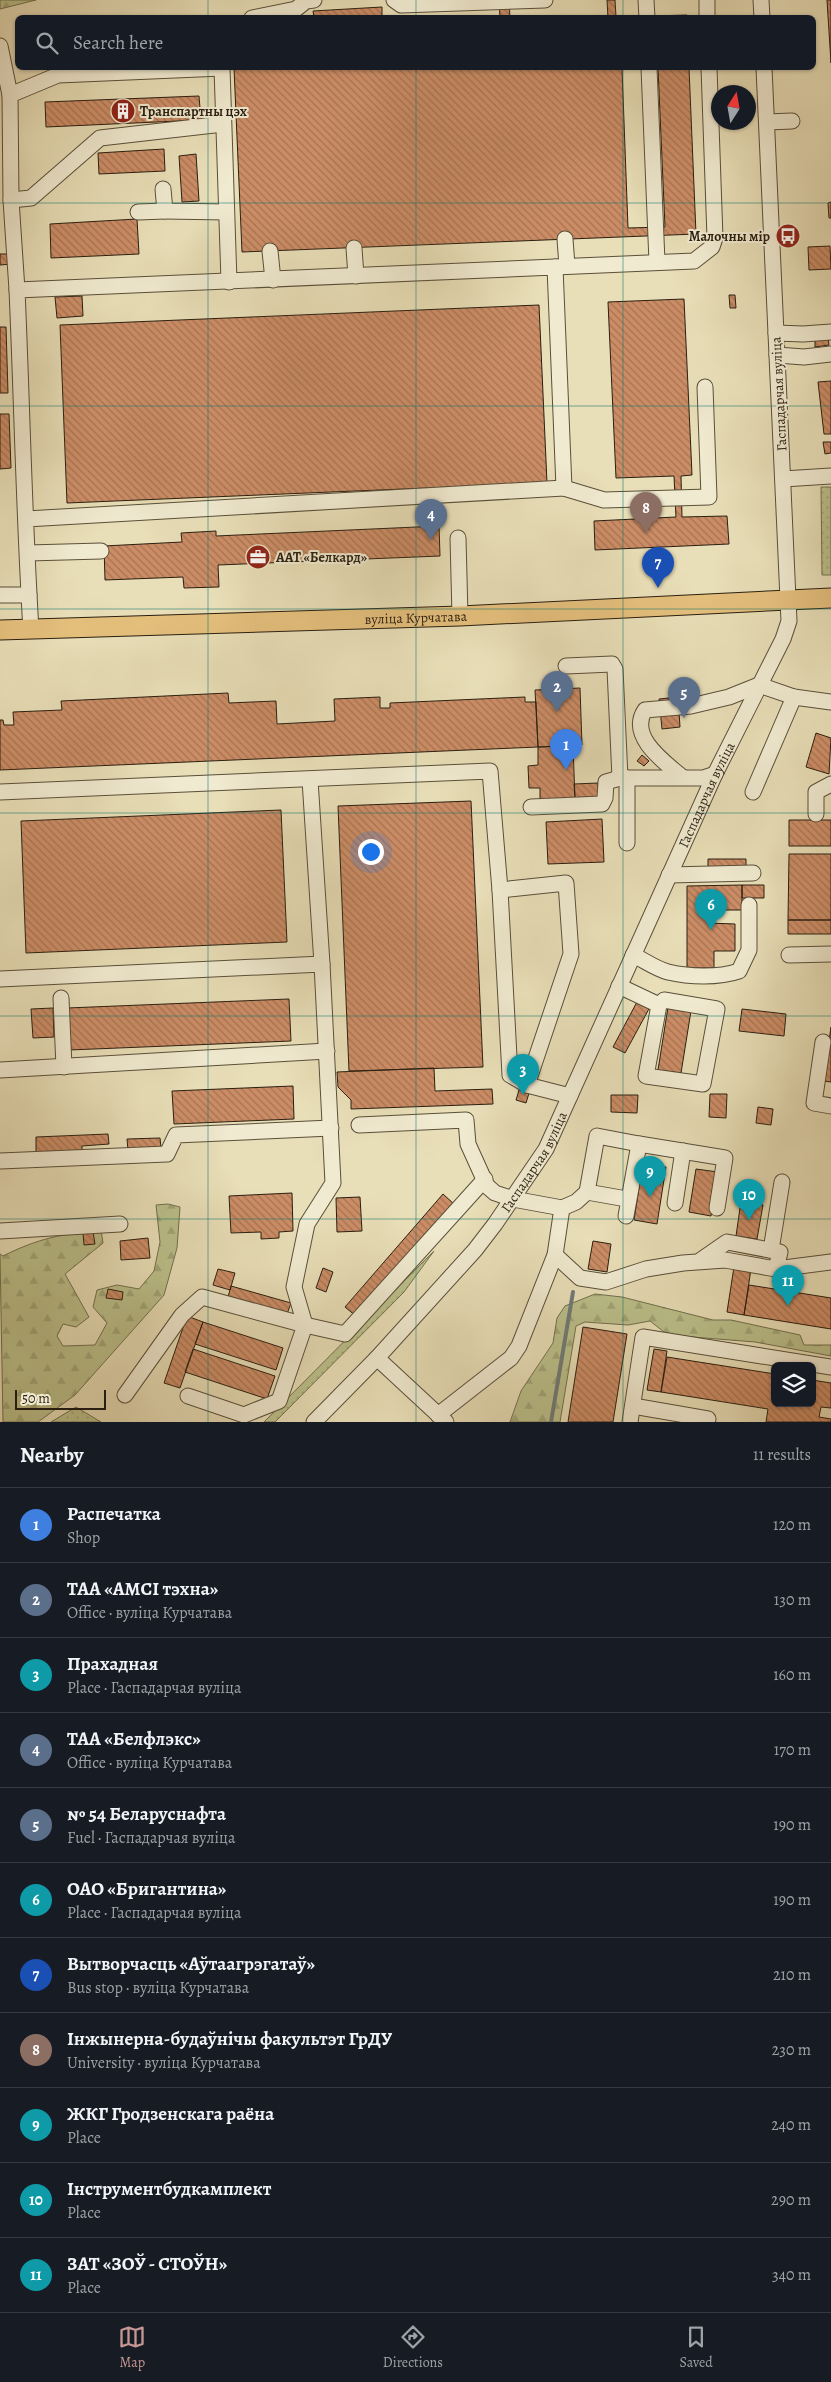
<!DOCTYPE html>
<html lang="en">
<head>
<meta charset="utf-8">
<style>
  body { margin:0; font-family:Alegreya,serif; background:#20242c; color:#f1f3f6 }
  .controls { position:absolute; right:15px; bottom:15px; display:grid; overflow:hidden; border-radius:8px; box-shadow:0 1px 4px #0004 }
  .controls button { width:45px; height:45px; display:grid; place-items:center; padding:0; border:0; border-bottom:1px solid #363941; background:#171b24; color:#f1f3f6; font:25px sans-serif }
  .compass { position:absolute; left:711px; top:85px; width:45px; height:45px; border-radius:50%; background:#171b24; box-shadow:0 1px 4px #0004; rotate:11deg }
  .scale { position:absolute; left:15px; bottom:12px; width:91px; box-sizing:border-box; padding-left:5px; border:2px solid #2a1f11; border-top:0; font-size:14px; line-height:18px; white-space:nowrap; color:#2a1f11; -webkit-text-stroke:4px #f0ead0; paint-order:stroke }
  .you { position:absolute; left:370px; top:851px; width:18px; height:18px; margin:-12px; border:4px solid #fff; border-radius:50%; background:#1a73e8; box-shadow:0 0 0 8px #1a73e833 }
  .badge { display:grid; place-items:center; width:32px; height:32px; border-radius:50%; background:#c59692; color:#fff; font-size:16px; font-weight:700 }
  .pin { position:absolute; translate:-50% -41px; filter:drop-shadow(0 1px 2px #0008) }
  .pin::after { content:''; position:absolute; top:26px; width:18px; height:15px; background:inherit; clip-path:polygon(0 0,100% 0,50% 100%) }
  .list { margin:0; padding:0; list-style:none }
  h2 { display:flex; justify-content:space-between; align-items:center; height:65px; margin:0; padding:0 20px; font-size:21px }
  h2 small { font-size:16px; font-weight:400; color:#9ea1a6 }
  .list li { display:grid; grid-template-columns:32px 1fr auto; gap:15px; align-items:center; box-sizing:border-box; height:75px; padding:0 20px; border-top:1px solid #363941 }
  .list b { display:block; font-size:19px; white-space:nowrap }
  .list p { margin:0; font-size:16px; white-space:nowrap; color:#9ea1a6 }
  .list em { font-size:16px; font-style:normal; color:#9ea1a6 }
  .icon { flex:none; width:28px; height:28px; fill:none; stroke:currentColor; stroke-width:2; stroke-linecap:round; stroke-linejoin:round }
  .map { position:relative; flex:none; width:831px; height:1422px; overflow:hidden }
  .search { position:absolute; background:#171b24; box-shadow:0 1px 4px #0004; left:15px; right:15px; top:15px; height:55px; display:flex; align-items:center; gap:12px; box-sizing:border-box; padding:0 18px; border-radius:8px; color:#9ea1a6; font-size:19px }
  .sheet { height:890px; background:#171b24 }
  nav { display:flex; justify-content:space-around; align-items:center; box-sizing:border-box; height:70px; border-top:1px solid #363941; background:#171b24; font-size:14px; color:#9ea1a6 }
  nav a { display:grid; justify-items:center; gap:2px }
  nav .on { color:#c59692 }
  .map>svg:first-child { display:block }
</style>
</head>
<body>
<div class="map">
<svg width="831" height="1422" viewBox="0 0 831 1422">
  <defs>
    <pattern id="grass-dots" width="8" height="8" patternUnits="userSpaceOnUse" patternTransform="scale(1.25)"><rect width="8" height="8" fill="#bbc08b"/><path d="M2 2h.1M6 6h.1" fill="none" stroke="#a1a577" stroke-width="1.8" stroke-linecap="round"/></pattern>
    <pattern id="forest-firs" width="22" height="20" patternUnits="userSpaceOnUse" patternTransform="scale(1.25)"><rect width="22" height="20" fill="#bbc08b"/><path d="M5 1l3.5 6h-7zM16 11l3.5 6h-7z" fill="#a1a577"/></pattern>
    <pattern id="building-back-hatch" width="6" height="6" patternUnits="userSpaceOnUse" patternTransform="scale(1.25)"><rect width="6" height="6" fill="#cc8d66"/><path d="M-1 5l2 2M0 0l6 6M5-1l2 2" fill="none" stroke="#a67353"/></pattern>
  </defs>
  <rect width="100%" height="100%" fill="#e8deb7"/>
  <filter id="stains"><feTurbulence type="fractalNoise" baseFrequency=".004" numOctaves="4"/><feColorMatrix values="0 0 0 0 .2 0 0 0 0 .09 0 0 0 0 .02 0 0 0 .5 -.17"/></filter>
  <radialGradient id="worn" r=".72"><stop offset=".6" stop-color="#630" stop-opacity="0"/><stop offset="1" stop-color="#630" stop-opacity=".3"/></radialGradient>
  <path fill="url(#grass-dots)" stroke="#72704e" d="M821,487h10v88h-9z
    M434,1251l-30,41 -129,130h-11z
    M76,1407l25,15h-50z"/>
  <path fill="url(#forest-firs)" stroke="#72704e" d="M0,0h36l-36,9z
    M168,1204l12,3 -3,41 -13,47 -89,100 -37,27h-35l-3,-168 3,2c36,-18 59,-22 98,-26l2,13 -38,31 24,43 -13,10 -13,-3 -6,12 6,10 32,-1 12,-22 -14,-16 4,-17 20,-5 22,4 15,-18 6,-29 -4,-37z
    M595,1294l27,3 91,23h18l69,15 4,10h27v11l-76,-14 -87,-7 -18,-14 -22,4 -43,-3 -9,4 -16,96h-50l11,-31 32,-48 4,-25 8,-12z"/>
  <g fill="none" stroke-linecap="round" stroke-linejoin="round">
    <path stroke="#707b77" stroke-width="4" d="M551,1422l22,-130"/>
  </g>
  <path fill="url(#building-back-hatch)" stroke="#2a1f11" d="M499,0h10l1,18h-10z
    M607,0h8l1,17 71,-2v3h-79z
    M827,0h4v63z
    M382,7v11h-68l-1,-7z
    M234,68h388l6,160 37,-1 -7,-159h31l7,166 -454,18z
    M199,96l2,24 -155,7 -1,-25z
    M164,149l1,22 -66,3 -1,-21z
    M196,154l3,47 -17,1 -3,-46z
    M831,202v16h-2l-1,-15z
    M137,219l2,35 -88,4 -1,-34z
    M830,246l1,23 -22,1 -1,-23z
    M0,254h12v10l-12,1z
    M729,295h6l1,13h-6z
    M82,296l1,20 -26,2 -2,-21z
    M684,299l8,176 -11,1 1,41 45,-1 2,28 -134,6 -1,-29 82,-4 -2,-41 -58,2 -8,-176z
    M539,305l8,178 -480,20 -7,-178z
    M0,327h6l2,66h-8z
    M828,337l1,8 -14,2v-9z
    M831,381v53h-7l-6,-52z
    M0,414h9l2,54 -11,1z
    M823,442h8v11l-6,1z
    M439,526l1,30 -222,9 1,22 -35,1 -1,-11 -78,3 -1,-34 78,-4 -1,-9 35,-2v5z
    M580,688l2,57 -44,2 -3,-57z
    M228,693l1,10 47,-2 1,23 58,-3 -1,-22 46,-2v11h10v-5l135,-6v5h11l2,45 -538,23v-50h3l1,5h10l-1,-13 49,-2 -1,-9z
    M678,697l2,30 -18,2 -3,-30z
    M816,733l15,5 -2,36 -23,-7z
    M573,746l2,52 -35,1v-11h-11l-1,-22 10,-1v-18z
    M642,755l7,6 -5,5 -7,-5z
    M598,783v14l-23,1 -1,-14z
    M471,801l12,266 -134,4 -11,-265z
    M281,810l6,132 -261,11 -5,-132z
    M602,819l2,43 -56,2 -2,-42z
    M789,820h42v26h-42z
    M789,854h42v66h-43z
    M708,859h38v9h-38z
    M742,885v25h-34v13l27,1v27h-21v17h-27v-82z
    M742,885h22v13h-22z
    M788,920h43v14h-43z
    M289,999l2,42 -222,9 -2,-42z
    M638,1000l12,7 -25,46 -12,-6z
    M668,1007l23,4 -10,62 -23,-3z
    M53,1008l1,29 -21,1 -2,-29z
    M742,1009l44,5 -2,22 -45,-5z
    M831,1027v55l-8,-1z
    M434,1068l1,23 57,-2 1,15 -142,5v-9l-13,-13 -1,-15z
    M293,1086l1,33 -120,5 -2,-33z
    M520,1087l10,3 -4,13 -10,-3z
    M710,1094h17l-1,24 -17,-1z
    M611,1095h27l-1,18 -26,-1z
    M758,1107l15,2 -2,16 -15,-2z
    M108,1134l1,10 -27,2v5l-46,2v-16z
    M160,1138l1,10 -33,2 -1,-11z
    M643,1163l23,4 -9,57 -23,-4z
    M696,1169l22,3 -7,44 -22,-4z
    M292,1193l1,38 -14,1v6l-18,1v-7l-30,1 -2,-37z
    M443,1194l12,11 -98,112 -12,-10z
    M360,1197l2,34 -25,1 -1,-34z
    M741,1201l22,4 -6,34 -21,-3z
    M93,1232l2,12 -11,1 -1,-12z
    M148,1238l2,20 -29,2 -1,-19z
    M593,1241l18,3 -4,28 -19,-3z
    M734,1267l17,2 -7,46 -17,-3z
    M323,1268l10,4 -7,20 -10,-4z
    M218,1269l17,4 -5,17 -17,-5z
    M749,1285l82,13v31l-87,-14z
    M231,1286l60,17 -4,11 -59,-17z
    M108,1289l15,3 -1,8 -16,-2z
    M187,1316l16,6 -23,66 -16,-5z
    M203,1322l80,26 -7,22 -81,-26z
    M583,1327l44,7 -14,88h-45z
    M193,1349l82,27 -8,23 -82,-27z
    M654,1349l13,2 -6,41 -14,-2z
    M667,1357l108,17v29h37v-23l19,3v25l-10,-1 -2,10 12,2v3h-65l2,-13 -107,-17z"/>
  <g fill="none" stroke-linecap="round" stroke-linejoin="round">
    <defs>
      <g id="minor">
        <path d="M394,0l7,5 144,-5"/>
        <path d="M646,0l1,18"/>
        <path d="M707,0v18"/>
        <path d="M761,0l1,18"/>
        <path d="M252,18l44,-9 10,-8 8,-1"/>
        <path d="M0,46l10,49"/>
        <path d="M222,68l7,214"/>
        <path d="M649,68l8,194"/>
        <path d="M767,122l25,-1"/>
        <path d="M163,189l2,22 61,1"/>
        <path d="M11,200l20,-2 69,-60 123,-14"/>
        <path d="M138,212l27,-1"/>
        <path d="M565,239l2,27"/>
        <path d="M354,248l2,28"/>
        <path d="M270,251l3,29"/>
        <path d="M555,267l139,-6 18,-14 3,-9 -6,-170"/>
        <path d="M17,290l-6,-90 -1,-105 48,-20 164,-7"/>
        <path d="M776,333l27,1 28,-2"/>
        <path d="M777,355l27,2 27,-3"/>
        <path d="M783,479l48,-3"/>
        <path d="M564,488l40,12 105,-3 -4,-110"/>
        <path d="M26,519l538,-31 -9,-221 -538,23c5,113 7,227 14,340"/>
        <path d="M458,538l2,78"/>
        <path d="M28,553l73,-2"/>
        <path d="M0,595h29"/>
        <path d="M566,666l46,-2 3,5 5,109h83l12,-4"/>
        <path d="M682,777c-19,-16 -54,-41 -37,-67l46,-4 38,-9 30,-12 35,12 37,5"/>
        <path d="M627,778v65"/>
        <path d="M310,780l12,184"/>
        <path d="M0,792l490,-21 10,119 10,185 17,10"/>
        <path d="M753,792l41,-95"/>
        <path d="M531,807l71,-3 3,-6 1,-16 14,-4"/>
        <path d="M816,814v-22l15,-8"/>
        <path d="M669,875l84,-2"/>
        <path d="M500,890l66,-7 5,71 -44,131 43,11"/>
        <path d="M633,955c11,5 23,14 35,17 21,5 51,6 71,-1l10,-21v-45"/>
        <path d="M789,955l42,-1"/>
        <path d="M0,979l322,-15 11,219 -26,41 -13,63 11,38 -103,-28 -20,18 -57,80"/>
        <path d="M619,986l40,19 -13,71 57,8 14,-75 -53,-9 -5,5"/>
        <path d="M61,998l3,69"/>
        <path d="M823,1042l-9,61 17,3"/>
        <path d="M0,1070l327,-19"/>
        <path d="M359,1125l107,-5 2,24 19,42 8,7 18,6 49,9"/>
        <path d="M639,1144l86,14 -8,50"/>
        <path d="M0,1161l167,-7 9,-19 155,-7"/>
        <path d="M621,1198l-34,-6 10,-56 42,8 -13,72"/>
        <path d="M675,1203l8,-52"/>
        <path d="M0,1231l120,-7"/>
        <path d="M771,1250l11,-68"/>
        <path d="M555,1255l25,23 26,4 40,-13 37,-6 42,-3 51,9 55,-7"/>
        <path d="M701,1260l26,-18 53,10 -4,17"/>
        <path d="M377,1358l69,64"/>
        <path d="M188,1396l56,19 35,-14 26,-76 40,9 140,-155"/>
        <path d="M633,1406l75,13 -1,3"/>
        <path d="M438,1415l73,-57 8,-12 36,-91 7,-47 14,-6 11,-10"/>
        <path id="s1" d="M314,1422l63,-64 98,-108 20,-26 51,-75 169,-375 68,-135 6,-18 -25,-553"/>
        <path d="M630,1422l13,-85 188,30"/>
      </g>
      <g id="major">
        <path id="s2" d="M0,630l460,-14 371,-18"/>
      </g>
    </defs>
    <use href="#minor" stroke="#5a4f3a" stroke-width="17"/>
    <use href="#major" stroke="#2a1f11" stroke-width="21"/>
    <use href="#minor" stroke="#f0ead0" stroke-width="15"/>
    <use href="#major" stroke="#e4bf7c" stroke-width="19"/>
  </g>
  <path fill="none" stroke="#0f766e" stroke-width="1" stroke-opacity="0.55" d="M208,0v18M416,0v18M623,0v18M208,68v1354M416,68v1354M623,68v1354M0,203h831M0,406h831M0,609h831M0,813h831M0,1016h831M0,1219h831"/>
  <defs>
    <symbol id="building-disc" viewBox="-11 -11 22 22"><circle r="9.5" fill="#8f2418" stroke="#f0ead0"/><path d="M-4-6H4V6H1V3H-1V6H-4ZM-2.5-4.3h1.7v1.8h-1.7ZM.8-4.3h1.7v1.8H.8ZM-2.5-1h1.7V.8h-1.7ZM.8-1h1.7V.8H.8Z" fill="#fff"/></symbol>
    <symbol id="bus-disc" viewBox="-11 -11 22 22"><circle r="9.5" fill="#8f2418" stroke="#f0ead0"/><path d="M-5-6H5V4H4V6H2V4H-2V6H-4V4H-5ZM-3.5-4V0h7V-4ZM-3.5 1.2v1.5H-2V1.2ZM2 1.2v1.5H3.5V1.2Z" fill="#fff"/></symbol>
    <symbol id="office-disc" viewBox="-11 -11 22 22"><circle r="9.5" fill="#8f2418" stroke="#f0ead0"/><path d="M-6-3h4V-5.5h4V-3h4V5H-6ZM-1-4.5V-3h2v-1.5ZM-6 0V1H6V0Z" fill="#fff"/></symbol>
  </defs>
  <g fill-rule="evenodd">
    <use href="#building-disc" x="109" y="97" width="28" height="28"/>
    <use href="#bus-disc" x="774" y="222" width="28" height="28"/>
    <use href="#office-disc" x="244" y="543" width="28" height="28"/>
  </g>
  <g text-anchor="middle" dominant-baseline="central" stroke-width="4" stroke-linejoin="round" paint-order="stroke">
    <g font-size="14" font-weight="bold" fill="#2a1f11" stroke="#f0ead0" text-anchor="start">
      <text x="140" y="111">Транспартны цэх</text>
      <text x="770" y="236" text-anchor="end">Малочны мір</text>
      <text x="276" y="557">ААТ «Белкард»</text>
    </g>
    <g font-size="14" fill="#2a1f11" stroke="#f0ead0">
      <text transform="translate(779 394) rotate(-93)">Гаспадарчая вуліца</text>
      <text stroke="none"><textPath href="#s2" startOffset="416">вуліца Курчатава</textPath></text>
      <text stroke="none"><textPath href="#s1" startOffset="748">Гаспадарчая вуліца</textPath></text>
      <text stroke="none"><textPath href="#s1" startOffset="342">Гаспадарчая вуліца</textPath></text>
    </g>
  </g>
  <rect width="100%" height="100%" filter="url(#stains)"/>
  <rect width="100%" height="100%" fill="url(#worn)"/>
</svg>
<div class="controls">
<button><svg class="icon" aria-label="layers" viewBox="0 0 24 24"><path d="M12 4l9 5-9 5-9-5zM3 14l9 5 9-5"/></svg></button>
</div>
<svg class="compass" viewBox="-18 -18 36 36"><path d="M0-13l5 13h-10z" fill="#e53935"/><path d="M0 13l5-13h-10z" fill="#9ea1a6"/></svg>
<div class="scale">50 m</div>
<div class="you"></div>
<div class="pin badge" style="left:566px;top:770px;background:#3f7fe0">1</div>
<div class="pin badge" style="left:557px;top:712px;background:#5c6f8a">2</div>
<div class="pin badge" style="left:523px;top:1095px;background:#0f9aa8">3</div>
<div class="pin badge" style="left:431px;top:540px;background:#5c6f8a">4</div>
<div class="pin badge" style="left:684px;top:718px;background:#5c6f8a">5</div>
<div class="pin badge" style="left:711px;top:930px;background:#0f9aa8">6</div>
<div class="pin badge" style="left:658px;top:588px;background:#1a4fb4">7</div>
<div class="pin badge" style="left:646px;top:533px;background:#8d6e63">8</div>
<div class="pin badge" style="left:650px;top:1197px;background:#0f9aa8">9</div>
<div class="pin badge" style="left:749px;top:1220px;background:#0f9aa8">10</div>
<div class="pin badge" style="left:788px;top:1306px;background:#0f9aa8">11</div>
<div class="search"><svg class="icon" aria-label="search" viewBox="0 0 24 24"><circle cx="10" cy="10" r="6"/><path d="M15 15l6 6"/></svg>Search here</div>
</div>
<section class="sheet">
<h2>Nearby<small>11 results</small></h2>
<ul class="list">
<li><span class="badge" style="background:#3f7fe0">1</span><div><b>Распечатка</b><p>Shop</p></div><em>120 m</em></li>
<li><span class="badge" style="background:#5c6f8a">2</span><div><b>ТАА «АМСІ тэхна»</b><p>Office · вуліца Курчатава</p></div><em>130 m</em></li>
<li><span class="badge" style="background:#0f9aa8">3</span><div><b>Прахадная</b><p>Place · Гаспадарчая вуліца</p></div><em>160 m</em></li>
<li><span class="badge" style="background:#5c6f8a">4</span><div><b>ТАА «Белфлэкс»</b><p>Office · вуліца Курчатава</p></div><em>170 m</em></li>
<li><span class="badge" style="background:#5c6f8a">5</span><div><b>№ 54 Беларуснафта</b><p>Fuel · Гаспадарчая вуліца</p></div><em>190 m</em></li>
<li><span class="badge" style="background:#0f9aa8">6</span><div><b>ОАО «Бригантина»</b><p>Place · Гаспадарчая вуліца</p></div><em>190 m</em></li>
<li><span class="badge" style="background:#1a4fb4">7</span><div><b>Вытворчасць «Аўтаагрэгатаў»</b><p>Bus stop · вуліца Курчатава</p></div><em>210 m</em></li>
<li><span class="badge" style="background:#8d6e63">8</span><div><b>Інжынерна-будаўнічы факультэт ГрДУ</b><p>University · вуліца Курчатава</p></div><em>230 m</em></li>
<li><span class="badge" style="background:#0f9aa8">9</span><div><b>ЖКГ Гродзенскага раёна</b><p>Place</p></div><em>240 m</em></li>
<li><span class="badge" style="background:#0f9aa8">10</span><div><b>Інструментбудкамплект</b><p>Place</p></div><em>290 m</em></li>
<li><span class="badge" style="background:#0f9aa8">11</span><div><b>ЗАТ «ЗОЎ - СТОЎН»</b><p>Place</p></div><em>340 m</em></li>
</ul>
</section>
<nav>
<a class="on"><svg class="icon" aria-label="map" viewBox="0 0 24 24"><path d="M3 6l6-2 6 2 6-2v14l-6 2-6-2-6 2zM9 4v14M15 6v14"/></svg>Map</a>
<a><svg class="icon" aria-label="directions" viewBox="0 0 24 24"><path d="M12 3l9 9-9 9-9-9zM9 14v-3h6M13 9l2 2-2 2"/></svg>Directions</a>
<a><svg class="icon" aria-label="saved" viewBox="0 0 24 24"><path d="M7 4h10v16l-5-4-5 4z"/></svg>Saved</a>
</nav>
</body>
</html>
